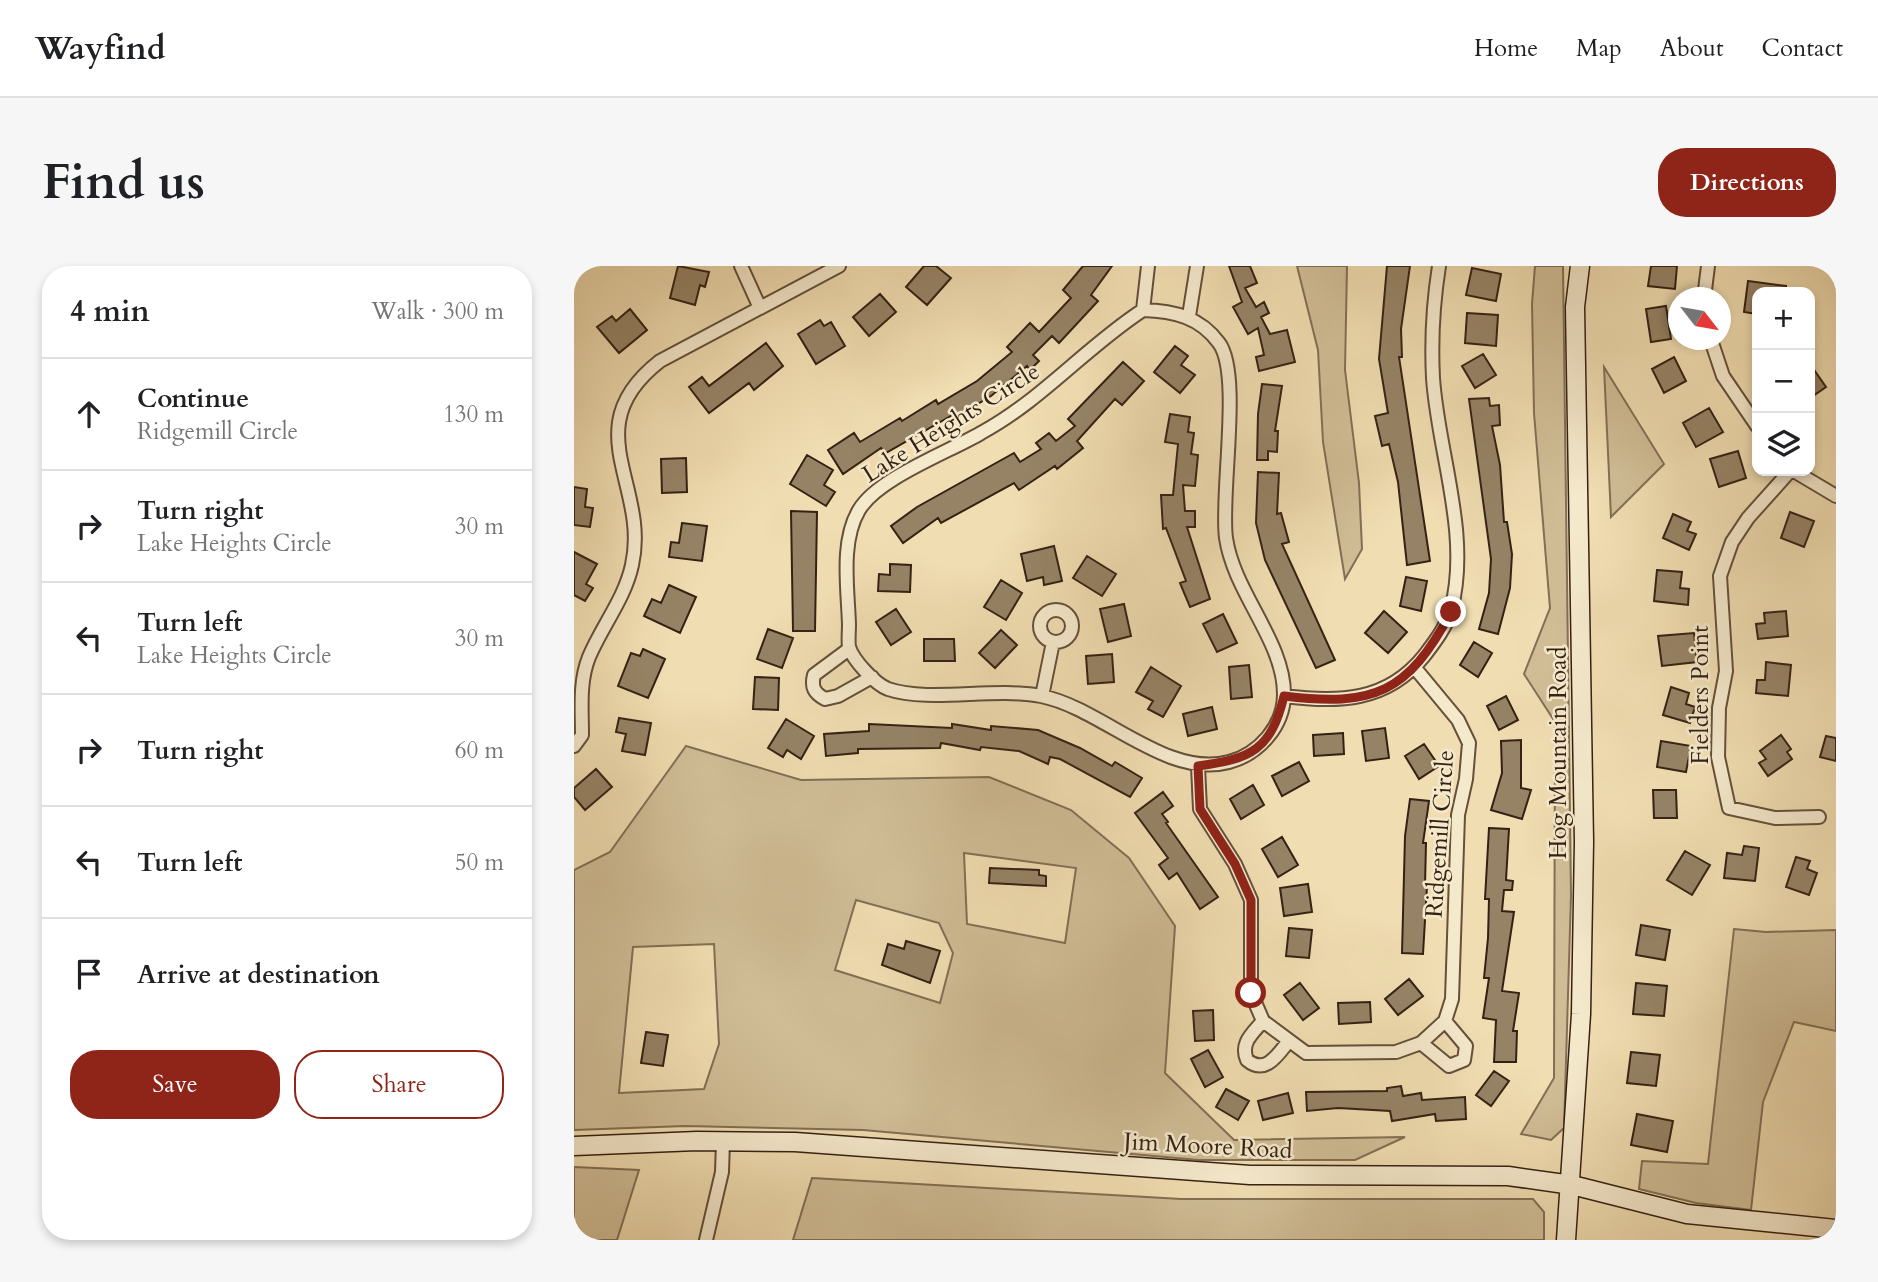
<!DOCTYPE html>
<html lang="en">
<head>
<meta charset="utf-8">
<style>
  body { margin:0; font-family:Cardo,serif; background:#f6f6f6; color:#202124 }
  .controls { position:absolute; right:21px; top:21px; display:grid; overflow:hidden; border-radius:14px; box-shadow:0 4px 10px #0003 }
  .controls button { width:63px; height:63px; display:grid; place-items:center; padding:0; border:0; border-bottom:2px solid #e0e0e0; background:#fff; color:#202124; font:35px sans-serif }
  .compass { position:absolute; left:1094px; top:21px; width:63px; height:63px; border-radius:50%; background:#fff; box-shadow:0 4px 10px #0003; rotate:121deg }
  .stop { position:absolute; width:21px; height:21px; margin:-16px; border:5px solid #8f2418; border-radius:50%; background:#fff }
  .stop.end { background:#8f2418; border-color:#fff; box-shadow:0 2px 7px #0008 }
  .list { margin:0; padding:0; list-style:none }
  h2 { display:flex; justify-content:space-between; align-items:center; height:91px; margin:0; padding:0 28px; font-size:30px }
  h2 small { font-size:23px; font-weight:400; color:#757577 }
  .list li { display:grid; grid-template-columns:46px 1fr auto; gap:21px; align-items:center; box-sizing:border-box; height:112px; padding:0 28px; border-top:2px solid #e0e0e0 }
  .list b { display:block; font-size:26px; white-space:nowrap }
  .list p { margin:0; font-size:23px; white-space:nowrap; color:#757577 }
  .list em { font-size:23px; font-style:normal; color:#757577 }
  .actions { display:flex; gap:14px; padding:21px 28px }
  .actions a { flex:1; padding:16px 0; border:2px solid #8f2418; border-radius:28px; text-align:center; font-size:24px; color:#8f2418 }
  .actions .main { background:#8f2418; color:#fff }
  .icon { flex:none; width:38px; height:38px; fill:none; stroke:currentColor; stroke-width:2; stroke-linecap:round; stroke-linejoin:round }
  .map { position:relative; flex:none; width:1262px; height:974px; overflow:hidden; border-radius:28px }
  header { display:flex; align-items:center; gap:42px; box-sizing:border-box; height:98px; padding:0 35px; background:#fff; border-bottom:2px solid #e0e0e0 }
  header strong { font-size:33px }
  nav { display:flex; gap:38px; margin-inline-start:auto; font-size:24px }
  .intro { display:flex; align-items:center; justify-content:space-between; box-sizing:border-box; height:168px; padding:0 42px }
  h1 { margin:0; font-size:49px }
  .button { padding:18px 32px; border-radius:28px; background:#8f2418; color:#fff; font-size:24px; font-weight:700 }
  main { display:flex; gap:42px; padding:0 42px }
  aside { flex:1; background:#fff; border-radius:28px; box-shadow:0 4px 10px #0003 }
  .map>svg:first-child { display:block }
</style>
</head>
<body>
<header>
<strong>Wayfind</strong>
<nav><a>Home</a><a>Map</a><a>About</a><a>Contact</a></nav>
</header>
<div class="intro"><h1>Find us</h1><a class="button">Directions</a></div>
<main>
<aside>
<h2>4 min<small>Walk · 300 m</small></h2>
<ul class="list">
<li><svg class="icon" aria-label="ahead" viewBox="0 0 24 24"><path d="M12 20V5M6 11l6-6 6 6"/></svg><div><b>Continue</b><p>Ridgemill Circle</p></div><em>130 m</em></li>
<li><svg class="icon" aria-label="right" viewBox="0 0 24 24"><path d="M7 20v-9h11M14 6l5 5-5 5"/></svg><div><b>Turn right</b><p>Lake Heights Circle</p></div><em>30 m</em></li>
<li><svg class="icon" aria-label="left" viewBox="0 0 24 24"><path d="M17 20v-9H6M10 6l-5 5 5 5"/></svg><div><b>Turn left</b><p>Lake Heights Circle</p></div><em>30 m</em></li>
<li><svg class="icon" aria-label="right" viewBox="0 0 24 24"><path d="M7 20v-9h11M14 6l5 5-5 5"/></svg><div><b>Turn right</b></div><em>60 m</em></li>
<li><svg class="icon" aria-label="left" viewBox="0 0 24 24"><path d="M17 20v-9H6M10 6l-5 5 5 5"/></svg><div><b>Turn left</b></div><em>50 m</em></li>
<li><svg class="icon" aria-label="arrive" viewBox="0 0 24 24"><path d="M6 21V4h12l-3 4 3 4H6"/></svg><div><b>Arrive at destination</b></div></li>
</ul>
<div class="actions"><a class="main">Save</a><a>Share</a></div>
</aside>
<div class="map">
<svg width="1262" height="974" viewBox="0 0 1262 974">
  <rect width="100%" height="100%" fill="#f0ddb1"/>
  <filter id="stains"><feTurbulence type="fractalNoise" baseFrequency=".00286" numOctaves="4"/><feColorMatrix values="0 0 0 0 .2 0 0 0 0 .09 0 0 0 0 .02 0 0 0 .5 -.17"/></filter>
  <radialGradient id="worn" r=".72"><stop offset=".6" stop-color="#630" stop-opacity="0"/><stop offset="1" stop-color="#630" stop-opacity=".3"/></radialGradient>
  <path fill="#d0bd96" stroke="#826f55" stroke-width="2" fill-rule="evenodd" d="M723,0h50l-2,104 14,113 3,66 -17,30 -22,-137 -5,-92z
    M961,0h28l8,629 -7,233 -13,12 -30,-6 33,-56 1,-356 -31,-48 26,-66 -16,-195 -2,-109z
    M1030,101l60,97 -53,53z
    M112,480l115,34 188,-3 82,33 58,48 46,68 -10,147 69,67 171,-3 -50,23h-156l-336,-30 -178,-4 -111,4v-260l36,-18zM390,587l112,15 -11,75 -98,-19zM282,634l83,23 14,30 -13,50 -105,-33zM140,678l5,100 -15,45 -85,4 14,-146z
    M1160,663l32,3 70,-2v101l-42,-9 -31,80 -12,108 -55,-7 -57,-14 3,-28 66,3z
    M0,901l65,3 -22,70h-43z
    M238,912l369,21h352l11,13v28h-751z"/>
  <path fill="#968366" stroke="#352114" stroke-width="2" d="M104,0l31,6 -4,15 -5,-2 -5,20 -25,-7z
    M350,0h12l15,12 -24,27 -21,-18z
    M509,0h29l-21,29 7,6 -39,42 -7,-7 -19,19 6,6 -9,9 -3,-4 -36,30 -33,20 -2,-3 -72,41 -3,-6 -38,26 -15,-24 26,-17 6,9 40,-24 2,3 34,-21 2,4 39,-23 35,-29 -5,-5 23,-24 9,9 32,-34 -8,-8z
    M655,0h21l7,17 -12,5 11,19 8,-5 5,11 -8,4 9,17 17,-4 8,32 -36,9 -3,-14 8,-2 -6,-27 -10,6 -15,-27 9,-5z
    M813,0h23l-9,63 1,28h-3l31,204 -23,4 -9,-83 -9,-38 -7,2 -7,-30 13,-3 -9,-54z
    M1077,0h26l-2,23 -27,-3z
    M898,2l29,6 -5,27 -30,-6z
    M1174,15l38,5v6h-29v22l-13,-2z
    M306,28l16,18 -27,24 -16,-19z
    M1092,40l5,33 -20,3 -5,-33z
    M56,43l17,21 -28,23 -22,-26 15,-11 4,5z
    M893,47l31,2 -2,31 -31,-3z
    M246,54l4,6 7,-4 14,24 -29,18 -18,-30z
    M192,77l17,23 -29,24 -5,-7 -40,30 -20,-26 13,-10 7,9z
    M601,80l13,10 -7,9 14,10 -15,18 -26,-21z
    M909,88l13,21 -21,13 -13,-22z
    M1100,91l12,24 -22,12 -12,-24z
    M549,96l21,19 -22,24 -7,-6 -38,42 6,7 -26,21 -2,-3 -36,24 -5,-7 -73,40 -3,-5 -35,25 -12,-17 26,-19 97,-54 6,9 21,-13 -5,-6 13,-10 7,8 19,-15 -7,-7z
    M1236,98l16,23 -16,11z
    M688,118l20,2 -7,45h3l-1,21 -9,-1v9h-11l1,-46z
    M915,132l1,8 9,-1 1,20 -8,1 8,39 4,57h3l5,32 -2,34 -12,46 -19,-5 10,-36 2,-34 -22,-160z
    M1135,142l14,24 -27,15 -13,-24z
    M596,148l20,3 -2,15 6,1 -3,21 7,1 -3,31 -12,-1 2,26h10v16h-8l23,72 -20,8 -10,-24 6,-2 -20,-53 -3,1 -2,-34h12l5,-51 -13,-2z
    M1164,185l8,27 -27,9 -9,-28z
    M233,189l26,15 -9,15 11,7 -9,14 -36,-22z
    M112,192l1,34 -25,1 -1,-34z
    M684,206l21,1 -2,41 4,-1 8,29 -7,2 53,116 -19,8 -51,-108 -9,-37z
    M0,221l13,2 -2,18 8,1 -3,19 -16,-2z
    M217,245l26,1 -2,119h-22z
    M1216,246l24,9 -10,26 -23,-9z
    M1099,248l18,8 -4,9 9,3 -7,16 -26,-12z
    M108,257l25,3 -5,35 -33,-4 2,-15 8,1z
    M480,280l8,35 -18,4 -1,-8 -16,4 -6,-27z
    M0,286l23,12 -11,20 7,4 -8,13 -11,-6z
    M513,290l29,18 -14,22 -29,-18z
    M316,298l21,1 -1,27 -32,-1 1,-17 11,1z
    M1083,304l25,2 -2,16 9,1 -1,16 -34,-4z
    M832,311l21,4 -6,30 -21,-5z
    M427,314l21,13 -16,27 -22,-13z
    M95,319l27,12 -16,36 -36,-17 8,-17 9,4z
    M550,338l7,32 -23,6 -8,-33z
    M322,343l15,23 -20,13 -15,-23z
    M810,345l23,21 -19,21 -23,-20z
    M1212,345l2,25 -30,3 -2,-15 9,-1 -1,-10z
    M649,348l14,29 -20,9 -14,-28z
    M194,363l25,9 -11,30 -25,-9z
    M427,364l16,15 -22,23 -16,-15z
    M1120,367l3,29 -35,4 -4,-30z
    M350,373h30l1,22h-31z
    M900,376l18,11 -14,24 -18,-12z
    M69,383l22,10 -17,39 -30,-12 13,-33 9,3z
    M538,388l2,28 -26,2 -2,-28z
    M1192,396l25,3 -3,31 -32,-3 1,-13h8z
    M675,399l3,32 -21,2 -2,-32z
    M577,401l30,19 -18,31 -15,-8 5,-8 -17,-9z
    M181,411l24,1 -1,32 -25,-1z
    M1097,421l18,6 -3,11 9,3 -5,16 -27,-8z
    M932,430l12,24 -19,10 -12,-24z
    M638,441l5,22 -29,7 -5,-22z
    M45,452l32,5 -6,32 -23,-4 4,-17 -10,-2z
    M212,453l28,17 -13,23 -14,-9 -4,7 -15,-9z
    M295,458l83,4v-4l39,6v-4l47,4 42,18 32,18 3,-4 27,16 -12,19 -70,-38 -10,-2 -2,7 -29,-13 -38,-4 -1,3 -39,-7 -1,5 -82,1v4l-32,3 -2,-22 45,-3z
    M811,462l4,30 -23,3 -4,-30z
    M769,467l1,21 -30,2 -1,-21z
    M1207,469l10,14 -4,3 5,7 -24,17 -9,-13 7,-4 -6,-8z
    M1252,470l10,2v23l-16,-4z
    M947,474v48l10,2 -9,29 -31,-9 11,-37 -1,-32z
    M1087,475l30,5 -5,26 -29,-5z
    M850,478l15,22 -20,13 -14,-23z
    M725,496l10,19 -27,15 -10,-20z
    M22,503l16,18 -27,23 -11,-13v-9z
    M679,519l11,20 -23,14 -11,-20z
    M1079,524h23l1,28h-23z
    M589,526l10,14 -11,8 6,8 -2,1 52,74 -18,12 -23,-36 -8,6 -10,-14 9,-7 -33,-45z
    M836,533l19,2 -6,42h3l-1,43h2l-4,68 -21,-1 3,-117z
    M915,562l20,1 -3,51 7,1 -1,9h-8l-2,21 12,1 -12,79 17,2 -6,38h4l-1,31h-22l2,-42 -13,-2 6,-40h-5l4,-40 1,-39h-4z
    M708,571l16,28 -20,12 -16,-28z
    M1170,580l15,2 -4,33 -31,-3 3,-25 15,2z
    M1111,585l25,14 -18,30 -25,-15z
    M1222,591l14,4 -3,8 10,4 -8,22 -23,-8z
    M416,602l49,2v5l7,1v10l-57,-3z
    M734,618l4,28 -28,4 -4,-28z
    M1067,659l29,5 -5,30 -29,-5z
    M715,662l23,2 -3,28 -23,-2z
    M332,675l34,10 -10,32 -48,-18 6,-21 16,5z
    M835,713l14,17 -25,19 -13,-16z
    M726,717l19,25 -16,12 -19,-25z
    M1062,717l31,3 -3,30 -31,-2z
    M796,736l1,20 -32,2 -1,-21z
    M639,744l1,30 -19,1 -2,-30z
    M72,766l22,3 -5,31 -22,-3z
    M634,784l15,27 -18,10 -14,-28z
    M1057,786l29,3 -4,31 -29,-3z
    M920,805l15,10 -18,25 -15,-11z
    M827,820l2,10 18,-3 1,7 43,-3 1,22 -30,2 -1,-7 -43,7 -2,-10 -52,-3 -31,3 -1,-19 81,-1v-3z
    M652,823l23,12 -11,19 -22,-13z
    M714,827l5,20 -30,7 -5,-19z
    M1063,848l36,7 -6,31 -36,-7z"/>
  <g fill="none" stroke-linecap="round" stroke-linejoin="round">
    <defs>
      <path id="street" d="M167,0l19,42
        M1130,32l4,-32
        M569,44c31,1 57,7 76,33 23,31 1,152 7,195 8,55 58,103 58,156 0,32 -25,60 -55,68 -63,17 -127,-54 -188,-66 -48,-9 -111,7 -153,-7 -13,-5 -35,-29 -39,-42 -1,-6 0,-16 0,-22 -1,-36 -9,-83 10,-115 19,-32 90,-58 122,-77 61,-33 105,-86 162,-123z
        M569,44l5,-44
        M615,50l8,-50
        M1137,74l12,36 34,50
        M1216,205l-42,47 -16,24 -12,34 6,95 -7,37 -1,49 11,51 46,10 44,-1
        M1220,205l42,25
        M466 360a16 16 0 1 1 32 0a16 16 0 1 1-32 0Z
        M275,383l-35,26c-3,12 0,18 11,24l13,-3 34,-19
        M468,430l11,-54
        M710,430c54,7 103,6 140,-40 10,-13 23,-30 27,-46 20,-75 -13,-157 -18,-232 -2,-39 0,-74 6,-112
        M0,480l8,-11c0,-27 -3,-53 7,-78 13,-31 36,-59 43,-92 18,-80 -58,-137 28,-204l179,-95
        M624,500l2,43 35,55 16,36v93l12,28 43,32 90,-1 25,-9 24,-22 7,-22 6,-184 8,-36 3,-36 -11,-23 -43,-52
        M689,755c-11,13 -23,22 -16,39 18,15 30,-4 41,-18
        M847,777l28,23 15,-6 2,-14 -21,-25
        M132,974l16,-68 1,-31"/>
      <path id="secondary" d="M0,880l123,-5 98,1 455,33 258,1 64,9 115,29 149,15
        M992,974l15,-226 3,-172 -9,-535 5,-41"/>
    </defs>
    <use href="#street" stroke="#64503b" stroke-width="16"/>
    <use href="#secondary" stroke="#352114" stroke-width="21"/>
    <use href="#street" stroke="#f5e9cc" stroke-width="12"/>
    <use href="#secondary" stroke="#f5e9cc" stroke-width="18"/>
  </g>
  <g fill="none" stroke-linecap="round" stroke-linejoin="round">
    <path stroke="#8f2418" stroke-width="9" d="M677,727v-93l-16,-36 -35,-55 -2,-43c53,-7 73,-16 86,-70 90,11 124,-3 167,-84"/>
  </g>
  <g text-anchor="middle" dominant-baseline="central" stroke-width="5" stroke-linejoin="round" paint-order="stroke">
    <g font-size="24" fill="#352114" stroke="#f5e9cc">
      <text transform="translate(377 157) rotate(-32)">Lake Heights Circle</text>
      <text transform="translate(1126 429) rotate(-90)">Fielders Point</text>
      <text transform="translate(984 487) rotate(-90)">Hog Mountain Road</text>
      <text transform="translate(866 568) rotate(-86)">Ridgemill Circle</text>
      <text transform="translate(634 880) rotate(3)">Jim Moore Road</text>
    </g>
  </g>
  <rect width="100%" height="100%" filter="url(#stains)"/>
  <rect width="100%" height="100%" fill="url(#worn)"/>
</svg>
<div class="controls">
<button>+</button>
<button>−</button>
<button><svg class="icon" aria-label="layers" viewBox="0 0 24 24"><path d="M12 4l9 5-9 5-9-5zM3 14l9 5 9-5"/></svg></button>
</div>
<svg class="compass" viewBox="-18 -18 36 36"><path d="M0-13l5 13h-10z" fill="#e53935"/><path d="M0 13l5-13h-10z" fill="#757577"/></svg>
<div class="stop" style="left:677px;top:727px"></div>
<div class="stop end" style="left:877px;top:346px"></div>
</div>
</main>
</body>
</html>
